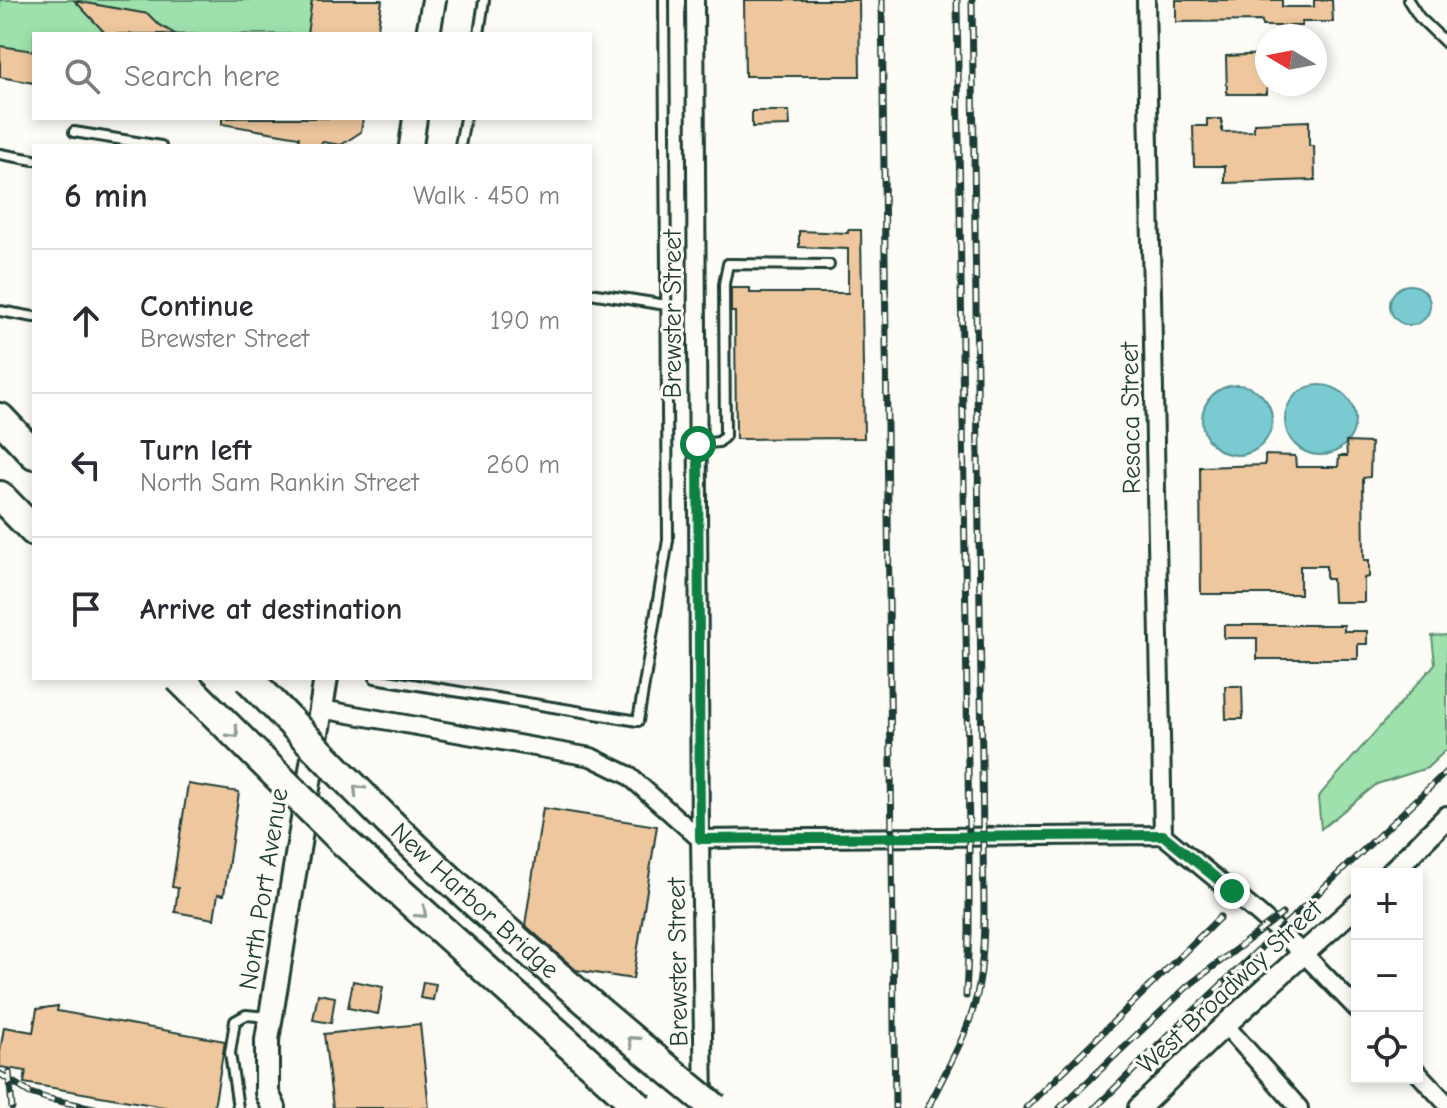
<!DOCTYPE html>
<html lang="en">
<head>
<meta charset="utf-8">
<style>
  body { margin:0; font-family:"Comic Neue",sans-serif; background:#f7f7f7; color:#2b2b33 }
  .controls { position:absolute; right:24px; bottom:24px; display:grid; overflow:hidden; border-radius:0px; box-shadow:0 4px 12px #0003 }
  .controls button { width:72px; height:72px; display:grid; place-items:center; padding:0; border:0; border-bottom:2px solid #e1e1e2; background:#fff; color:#2b2b33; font:40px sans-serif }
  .compass { position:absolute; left:1255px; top:24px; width:72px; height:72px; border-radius:50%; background:#fff; box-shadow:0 4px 12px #0003; rotate:280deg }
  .stop { position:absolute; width:24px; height:24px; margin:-18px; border:6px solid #0b8043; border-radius:50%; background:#fff }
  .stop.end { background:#0b8043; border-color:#fff; box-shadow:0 2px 8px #0008 }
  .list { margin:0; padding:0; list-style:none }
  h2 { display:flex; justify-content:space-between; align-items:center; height:104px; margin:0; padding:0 32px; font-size:34px }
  h2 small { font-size:26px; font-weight:400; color:#7c7c81 }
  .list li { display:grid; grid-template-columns:52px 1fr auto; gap:24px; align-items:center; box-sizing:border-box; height:144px; padding:0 32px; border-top:2px solid #e1e1e2 }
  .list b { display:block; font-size:30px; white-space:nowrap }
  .list p { margin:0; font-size:26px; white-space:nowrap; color:#7c7c81 }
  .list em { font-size:26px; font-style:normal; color:#7c7c81 }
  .icon { flex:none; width:44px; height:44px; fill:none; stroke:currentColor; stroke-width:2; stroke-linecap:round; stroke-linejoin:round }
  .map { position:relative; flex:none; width:1447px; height:1108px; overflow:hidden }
  .search { position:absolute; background:#fff; box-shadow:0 4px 12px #0003; left:32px; top:32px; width:560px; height:88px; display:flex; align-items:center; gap:20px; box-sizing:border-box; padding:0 28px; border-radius:0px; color:#7c7c81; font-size:30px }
  .panel { position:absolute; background:#fff; box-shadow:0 4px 12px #0003; left:32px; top:144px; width:560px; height:536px; border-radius:0px }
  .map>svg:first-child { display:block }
</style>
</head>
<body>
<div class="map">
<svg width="1447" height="1108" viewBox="0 0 1447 1108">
  <rect width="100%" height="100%" fill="#fdfcf7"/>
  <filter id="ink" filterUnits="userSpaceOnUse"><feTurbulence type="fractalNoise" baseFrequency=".0125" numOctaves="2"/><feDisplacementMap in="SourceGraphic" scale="16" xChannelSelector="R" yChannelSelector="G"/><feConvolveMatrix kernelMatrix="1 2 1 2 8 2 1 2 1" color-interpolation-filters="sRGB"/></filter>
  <g filter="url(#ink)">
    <path fill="#9ee1ac" stroke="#5e8f70" stroke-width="2" d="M0,0h382l-5,34h-343v49l-34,-6z
      M1447,635v114l-20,19 -50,16 -56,45 -3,-32 117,-133 -3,-28z"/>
    <path fill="#79cad1" stroke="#559292" stroke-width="2" d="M1390 305a20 20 0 1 1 40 0a20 20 0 1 1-40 0Z
      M1202 420a35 35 0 1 1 70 0a35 35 0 1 1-70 0Z
      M1285 420a35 35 0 1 1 70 0a35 35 0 1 1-70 0Z"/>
    <path fill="#eec79e" stroke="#1f3d34" stroke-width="2" d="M312,0h70l-5,34h-70z
      M744,0h115l1,76h-115z
      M1176,0h106v7h32v-7h18l1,22h-31v4h-40v-5l-86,1z
      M75,1l73,13 10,10 17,10h-69z
      M0,46l34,5v32l-34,-6z
      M1267,54v40h-40l-1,-38z
      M752,111h37l1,15 -38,1z
      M222,118h141l-2,14 -20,13 -19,-3 -1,4h-23l1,-9 -77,-13z
      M1207,119h15v13l32,-1v-8l55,-2v25h5l1,34 -90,3v-17h-31l-1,-40h14z
      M848,230h13l3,208 -128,1 -1,-127h-4v-24h19v5h98v-44l-49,-2v-16l49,2z
      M1346,442l25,1 -1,34 -7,1 1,82h5v17l-5,1v24h-31l-1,-23h-6v-13h-26v28h-99l-1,-127 65,-2v-10l30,1 1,11h42l1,-11h8z
      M1224,625h120v6h23v13h-9v15h-101v-21h-33z
      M1225,686h17l1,33h-17z
      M188,784l51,8 -15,103 -6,-1 -4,25 -39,-7 3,-24 -6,-1z
      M543,808l114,18 -24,153 -57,-9 -51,-45z
      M353,981l30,6 -5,27 -30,-6z
      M423,982l13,2 -3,16 -13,-2z
      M318,994l17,3 -4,26 -18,-3z
      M58,1006l-1,5 168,30 -11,67h-44l-146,-25 2,-12 -26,-4v-15l4,-25 29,5 4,-23z
      M420,1024l9,84h-96l-9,-74z"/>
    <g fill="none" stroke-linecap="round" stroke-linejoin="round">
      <defs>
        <path id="service" d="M1408,0l11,17 28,27
          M479,34l5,-34
          M74,132l87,14
          M460,146l5,-28
          M0,154l34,6
          M590,293l76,12
          M0,311l34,6
          M698,444l21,-2 6,-6 -1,-152 4,-20 101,1
          M375,678l263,43 30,-181 -4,-540
          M238,1108l-8,-55 5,-32 11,-6 22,2"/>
        <path id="minor" d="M695,0l5,839 4,263
          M1146,0l17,835
          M321,709l270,48 37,18 72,64 463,-4 91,75 50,44 53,55
          M1225,1025l74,83
          M1417,1072l30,32"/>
        <path id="tertiary" d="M1390,874l57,-57
          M1139,1108l86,-83 132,-120"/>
        <path id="secondary" d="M428,34l6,-34
          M411,146l4,-28
          M274,1108l-7,-15v-53l59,-362"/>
        <path id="motorway" d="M0,418l34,36
          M0,496l34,35"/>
      </defs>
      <use href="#service" stroke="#1f3d34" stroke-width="14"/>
      <use href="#minor" stroke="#1f3d34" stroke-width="22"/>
      <use href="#tertiary" stroke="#1f3d34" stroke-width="26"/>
      <use href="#secondary" stroke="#1f3d34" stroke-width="28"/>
      <use href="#motorway" stroke="#1f3d34" stroke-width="34"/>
      <use href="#service" stroke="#fdfcf7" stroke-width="8"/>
      <use href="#minor" stroke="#fdfcf7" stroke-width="16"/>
      <use href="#tertiary" stroke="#fdfcf7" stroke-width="20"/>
      <use href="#secondary" stroke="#fdfcf7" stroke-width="22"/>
      <use href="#motorway" stroke="#fdfcf7" stroke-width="28"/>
      <defs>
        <path id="rail" d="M882,0l13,1108
          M957,0l12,837v95l-3,64
          M9,1072l3,36
          M0,1074l30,19 19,6 45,9
          M928,1108c19,-41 44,-79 51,-124 8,-48 4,-99 4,-147l-11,-837
          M1026,1108l194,-191
          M1060,1108l128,-122 94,-72
          M1095,1108l84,-83 268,-254"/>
      </defs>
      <use href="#rail" stroke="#1f3d34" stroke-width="7"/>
      <use href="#rail" stroke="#fdfcf7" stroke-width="4" stroke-dasharray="12" stroke-linecap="butt"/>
      <defs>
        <g id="motorway-bridge">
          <path d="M179,678l164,163 297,267"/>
          <path id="s1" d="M248,678c48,49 96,100 145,148 103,99 211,192 322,282"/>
        </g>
      </defs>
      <use href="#motorway-bridge" stroke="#1f3d34" stroke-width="34" stroke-linecap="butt"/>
      <use href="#motorway-bridge" stroke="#fdfcf7" stroke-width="28"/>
    </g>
    <defs><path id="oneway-chevron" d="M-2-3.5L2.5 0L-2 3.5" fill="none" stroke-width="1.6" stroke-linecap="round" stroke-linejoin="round" transform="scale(2)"/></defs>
    <g stroke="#8e9c96">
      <use href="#oneway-chevron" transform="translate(234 733) rotate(45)"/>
      <use href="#oneway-chevron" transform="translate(358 790) rotate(-134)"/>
      <use href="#oneway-chevron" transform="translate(422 913) rotate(42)"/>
      <use href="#oneway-chevron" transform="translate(633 1041) rotate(-139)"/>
    </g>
  </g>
  <g fill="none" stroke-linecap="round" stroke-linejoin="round" filter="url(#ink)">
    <path stroke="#0b8043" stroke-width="10" d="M698,444l2,395 463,-4 69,56"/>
  </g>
  <g text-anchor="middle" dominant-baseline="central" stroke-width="6" stroke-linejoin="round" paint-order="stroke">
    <g font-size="26" fill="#1f3d34" stroke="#fdfcf7">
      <text transform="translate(673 314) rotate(-90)">Brewster Street</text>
      <text transform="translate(1131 418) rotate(-91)">Resaca Street</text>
      <text transform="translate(264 889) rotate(-81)">North Port Avenue</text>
      <text stroke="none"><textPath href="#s1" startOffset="318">New Harbor Bridge</textPath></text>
      <text transform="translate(678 962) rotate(-91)">Brewster Street</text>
      <text transform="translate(1230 987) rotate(-43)">West Broadway Street</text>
    </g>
  </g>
</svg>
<div class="controls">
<button>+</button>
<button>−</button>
<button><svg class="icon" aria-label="locate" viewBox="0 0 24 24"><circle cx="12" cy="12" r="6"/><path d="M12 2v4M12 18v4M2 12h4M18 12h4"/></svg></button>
</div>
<svg class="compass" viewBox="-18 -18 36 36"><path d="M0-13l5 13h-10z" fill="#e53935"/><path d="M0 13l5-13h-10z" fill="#7c7c81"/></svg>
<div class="stop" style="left:698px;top:444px"></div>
<div class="stop end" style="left:1232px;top:891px"></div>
<div class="search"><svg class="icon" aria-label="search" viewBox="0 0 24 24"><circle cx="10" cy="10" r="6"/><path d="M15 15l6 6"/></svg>Search here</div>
<section class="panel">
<h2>6 min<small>Walk · 450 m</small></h2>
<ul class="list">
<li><svg class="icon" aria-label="ahead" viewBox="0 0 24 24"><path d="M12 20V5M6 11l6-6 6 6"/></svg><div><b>Continue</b><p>Brewster Street</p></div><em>190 m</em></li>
<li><svg class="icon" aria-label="left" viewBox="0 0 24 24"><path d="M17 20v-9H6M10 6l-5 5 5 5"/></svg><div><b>Turn left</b><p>North Sam Rankin Street</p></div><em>260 m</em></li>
<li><svg class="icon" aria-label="arrive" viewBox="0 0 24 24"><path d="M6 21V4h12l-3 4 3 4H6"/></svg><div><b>Arrive at destination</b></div></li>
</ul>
</section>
</div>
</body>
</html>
